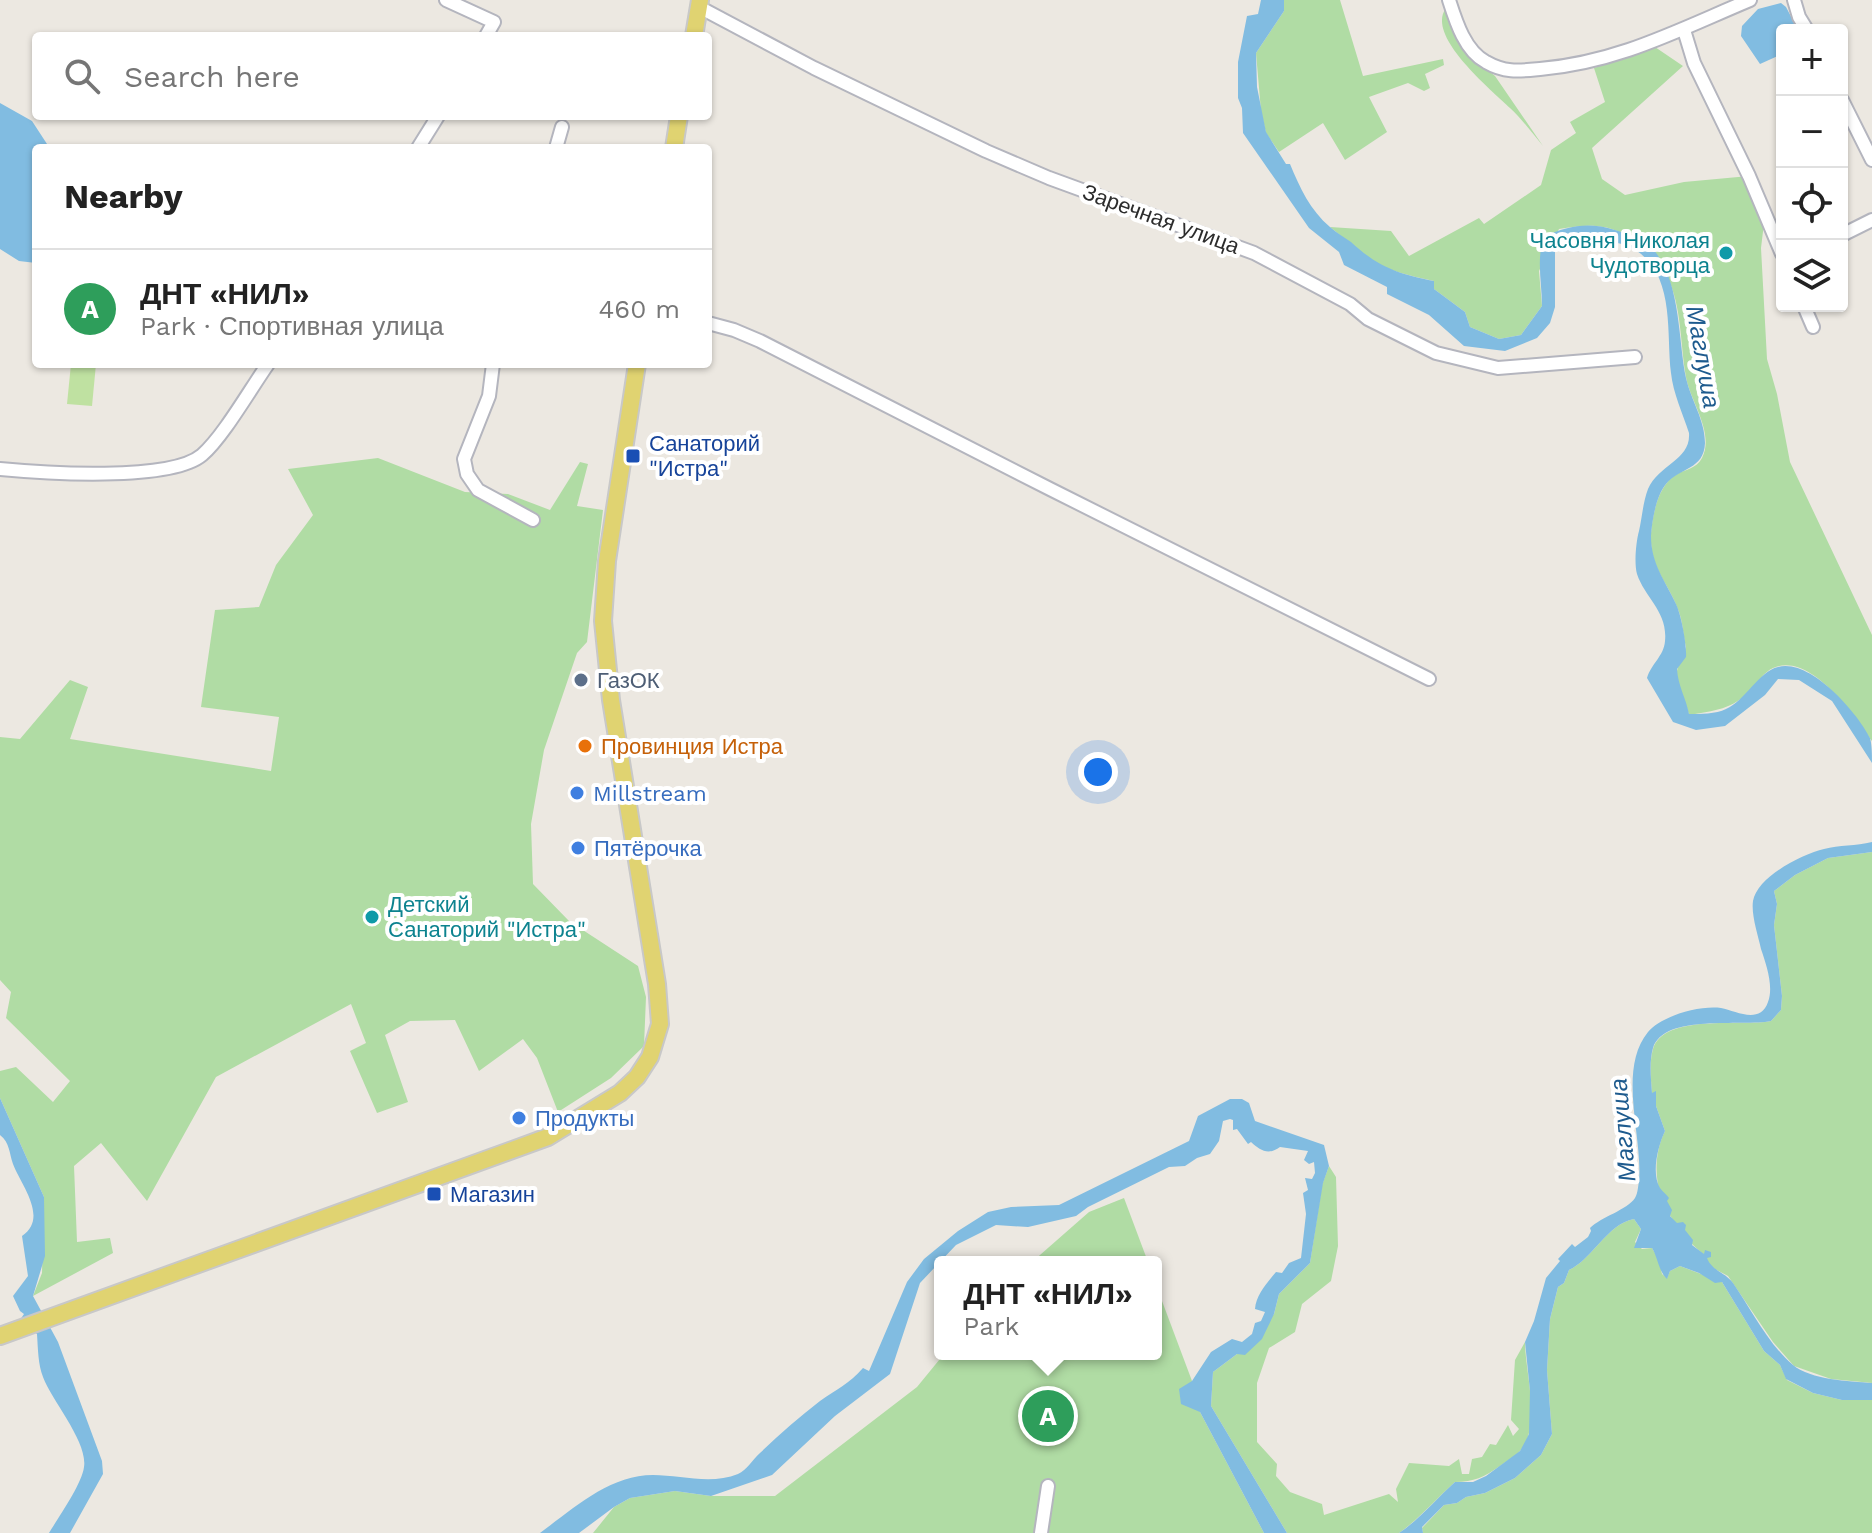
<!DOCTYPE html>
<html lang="en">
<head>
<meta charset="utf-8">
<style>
  body { margin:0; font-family:"Work Sans",sans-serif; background:#f2f2f2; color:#222 }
  .controls { position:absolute; right:24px; top:24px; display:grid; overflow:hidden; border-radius:8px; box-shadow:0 2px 6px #0004 }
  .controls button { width:72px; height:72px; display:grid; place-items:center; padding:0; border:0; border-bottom:2px solid #e0e0e0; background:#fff; color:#222; font:40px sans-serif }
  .you { position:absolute; left:1098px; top:772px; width:28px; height:28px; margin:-20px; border:6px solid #fff; border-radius:50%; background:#1a73e8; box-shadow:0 0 0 12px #1a73e833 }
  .badge { display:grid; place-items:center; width:52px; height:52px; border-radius:50%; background:#555fe5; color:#fff; font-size:26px; font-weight:700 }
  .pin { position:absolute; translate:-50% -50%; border:4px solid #fff; box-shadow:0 2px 8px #0006 }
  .popup { position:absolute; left:934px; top:1256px; width:228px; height:104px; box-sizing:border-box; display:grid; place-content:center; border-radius:8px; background:#fff; filter:drop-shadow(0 2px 6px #0005); font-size:26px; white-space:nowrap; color:#767676 }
  .popup b { font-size:30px; color:#222 }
  .popup::after { content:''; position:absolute; left:50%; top:100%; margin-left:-16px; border:16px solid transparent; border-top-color:#fff }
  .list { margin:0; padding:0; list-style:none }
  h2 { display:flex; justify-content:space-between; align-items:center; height:104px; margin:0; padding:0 32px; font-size:34px }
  h2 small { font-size:26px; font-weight:400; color:#767676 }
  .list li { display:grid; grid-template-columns:52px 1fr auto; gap:24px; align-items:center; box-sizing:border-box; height:120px; padding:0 32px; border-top:2px solid #e0e0e0 }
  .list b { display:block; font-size:30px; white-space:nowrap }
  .list p { margin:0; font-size:26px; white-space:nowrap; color:#767676 }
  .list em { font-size:26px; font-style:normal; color:#767676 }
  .icon { flex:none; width:44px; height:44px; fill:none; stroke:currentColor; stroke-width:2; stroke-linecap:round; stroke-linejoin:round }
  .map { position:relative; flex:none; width:1872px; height:1533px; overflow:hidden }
  .search { position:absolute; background:#fff; box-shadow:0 2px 6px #0004; left:32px; top:32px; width:680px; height:88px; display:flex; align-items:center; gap:20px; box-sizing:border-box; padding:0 28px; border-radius:8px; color:#767676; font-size:30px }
  .panel { position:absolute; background:#fff; box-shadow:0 2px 6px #0004; left:32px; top:144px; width:680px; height:224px; border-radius:8px }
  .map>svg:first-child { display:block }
</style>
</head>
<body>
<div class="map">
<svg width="1872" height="1533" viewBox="0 0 1872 1533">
  <rect width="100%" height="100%" fill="#ece8e1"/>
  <path fill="#b0dca4" d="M1284,0h56l23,76 80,-17 1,6 -19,9 5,14 -6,3 -16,-8 -39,14 18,35 -42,28 -22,-37 -44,29 -13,-19 -5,-22 -5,-58 28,-42z
    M1446,8l35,57 14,11 48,70c-11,-13 -21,-27 -33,-38 -18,-18 -85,-72 -64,-100z
    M1655,47l28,19 -91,82 10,31 23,16 59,-13 65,-6 16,39 -4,33 6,111 10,35 13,68 82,173v106c-17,-25 -62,-90 -99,-73 -9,4 -16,15 -22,22 -18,19 -37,21 -62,25 -3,-14 -14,-30 -12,-44 1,-6 7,-17 9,-24 -3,-12 -3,-24 -7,-35 -10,-30 -30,-43 -28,-79 2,-20 7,-48 26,-59 9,-5 19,-5 25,-16 13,-25 -12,-57 -16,-81 -6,-34 -4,-70 -19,-101 -5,-10 -17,-19 -25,-27 -25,-26 -49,-26 -83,-20l-20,42 3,35 -21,29 -22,4 -29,-12 -5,-15 -31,-23v-8c-24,-5 -50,-11 -70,-25 -12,-9 -22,-20 -34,-29l61,4 18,25 70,-38 5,6 57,-39 10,-35 25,-17 -6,-11 35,-20 -11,-34z
    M378,458l87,34 43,2 42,16 30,-48 8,2 -11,42 26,4 -16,132 -10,11 -33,97 -13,74 2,60 36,37 69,45 8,31 -2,49 -33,32 -53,34 -21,-54 -14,-19 -44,32 -24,-51 -45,1 -25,14 23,67 -31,11 -27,-62 16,-8 -15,-39 -135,73 -69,124 -46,-58 -27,23 3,76 33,-4 3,15 -80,43 9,-23 2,-76 -44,-99v-27l16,-4 37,35 17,-21 -64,-63 5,-26 -11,-12v-243l20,2 50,-59 18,7 -18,52 201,32 8,-54 -78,-10 14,-97 44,-3 17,-42 37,-50 -25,-46z
    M1872,852v531l-41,-4 -37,-13 -21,-24 -45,-66 -17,-9 -7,-12 -12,-11v-4c-6,-9 -16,-15 -21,-23 -17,-25 -19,-60 -6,-86l-9,-25v-14l-4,2c-1,-15 -3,-31 1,-45 11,-36 89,-22 118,-28l10,-11 1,-14 -8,-71 3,-21 -3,-13 21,-16 33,-17z
    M1329,1166l7,11 2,69 -7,35 -29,23 -7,28 -26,16 -12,35v59l20,22 -1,12 14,16 32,12 2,11 65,-21 9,8 -2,-13 13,-26 40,3 10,-7 3,15h7l3,-15 10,-2 8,-13 6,1 12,-20 5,11 6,-7 -8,-9 4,-60 10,-18c0,30 17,85 -5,109 -5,6 -14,10 -20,15 -16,11 -26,16 -45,16 -19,17 -36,37 -56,51h-112l-76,-127 2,-34 24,-18 37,-40 5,-20 31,-31 12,-78z
    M1124,1198l24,64h-116l57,-50z
    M1634,1219l7,10 -6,13 7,7 10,-1 7,12 3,14 5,4 3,-7 10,-5 42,16 42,69 16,14 7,15 26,13 29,7h30v133h-449l-1,-5 22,-23 13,-2 9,-6 19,-4 30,-15 26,-23 11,-21 -5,-64 3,-51 8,-32 6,-4 5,-13c24,-11 38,-46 65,-51z
    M1156,1285l36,96 8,31 64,121h-671l21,-26 16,-9 45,-7 36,5h64l142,-109 27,-33h212z"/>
  <path fill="#bfe1a1" d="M71,364h25l-4,42 -25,-2z"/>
  <path fill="#81bce1" d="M1261,0h23v11l-28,42 1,34 9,45 20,32h4c10,24 20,46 40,63 7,6 14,10 21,15 27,25 47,32 83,39v8l31,23 5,15 29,12 22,-4 21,-29c0,-23 -6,-47 2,-69 24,-12 46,-15 71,-7 12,4 29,10 38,19 28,32 25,91 33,129 5,22 19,42 19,65 -1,27 -25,24 -39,41 -10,12 -14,37 -15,52 0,28 14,44 25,68 5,10 11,41 10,53l-9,12c1,17 9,29 12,45 11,0 27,0 37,-5 19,-8 33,-38 52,-42 32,-9 79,45 92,71 2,7 2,17 2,25l-40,-62 -33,-21 -21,-1 -13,16 -40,31 -29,4 -23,-8 -26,-44c4,-14 17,-22 18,-37 3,-29 -20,-43 -28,-67 -3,-11 -1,-32 2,-43 3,-13 4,-29 9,-42 11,-25 43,-29 41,-56 -6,-19 -16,-40 -18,-60 -5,-41 5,-101 -39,-125 -6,-4 -16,-5 -24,-7 -19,-6 -37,-4 -53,7v59l-5,16 -13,15 -32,13 -41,-5 -35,-31 -42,-21v-7l-43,-22 -5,-13 -30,-24 -66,-95 -1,-25 -4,-10v-36l9,-46 11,-2z
    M1781,3l5,4 12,23h-16v24l-22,10 -19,-28 1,-10 16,-17z
    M0,103l32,18 15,23 1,4h-12v115l-17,-2 -19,-12z
    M1872,842v10l-44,6 -33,17 -21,16 3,13 -3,21 8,71 -1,14 -10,11c-29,6 -107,-8 -118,27 -4,14 -2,31 -1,45l4,-2v15l9,25c-7,15 -14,42 -5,57 3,4 6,6 9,10l-2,3 5,9 -2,6 7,7 6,-1 3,3 -1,5 8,10 -1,5 12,9 1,-4 6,2v5l-4,1c5,13 18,14 26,25 18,26 35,61 60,82 18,15 56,16 79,18v17h-30l-29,-7 -27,-14 -6,-14 -16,-14 -42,-69 -7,1 -16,-10 -19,-7 -10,5 -3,8c-8,-7 -9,-21 -15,-31h-18l7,-19 -7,-10c-27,5 -41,40 -65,51l-5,13 -6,4 -8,32 -3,51 5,64 -11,21 -26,23 -30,15 -19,4 -9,6 -13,2 -22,22 1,6h-24c21,-14 37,-34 56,-51h18l13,-6 34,-25 9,-17 1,-43 -5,-49 9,-21 12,-43 14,-17 -2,-2 14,-15 3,3 13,-10 3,-6 -1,-3c11,-11 37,-18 45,-30 3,-5 3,-12 4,-17 4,-44 -22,-111 9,-149 13,-16 52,-27 73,-24 15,3 39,17 47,-6 6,-16 -2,-38 -7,-53 -3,-14 -10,-34 -8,-48 4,-24 49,-47 71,-52 15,-4 32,-3 48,-7z
    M0,1098l44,99 1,59 -12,40 25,46 44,119 1,13 -33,59h-21c9,-15 33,-49 35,-66 4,-25 -32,-66 -41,-90 -5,-13 -5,-28 -6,-43l-17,-14 4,-6 -4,-3 -7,-15 15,-20 -6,-40c27,-18 -1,-51 -9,-72 -4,-11 -3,-21 -13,-29z
    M1230,1099h12l7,4 6,18 69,24 5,21 -6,17 -13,80 -31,31 -5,20 -12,25 -17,16 -8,-1 -24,18 -2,34 76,127h-23l-64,-121 -19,-8 -2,-15 13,-8 19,-29 21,-13 10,3 10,-8 3,-11 6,-2 4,-9 -10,-3c1,-14 12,-26 21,-37l6,1 7,-10 12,-5 5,-44 -3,-21 5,-3 -3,-12 7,1 3,-6 -1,-11 -5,2 -5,-4 4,-9 -28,-4c-12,9 -20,3 -29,-5l-3,2 -11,-15 -4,1v-10l-3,-1 -7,2 -4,20 -9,13 -13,4 -12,8 -16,1 -81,40 -12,9 -48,11 -32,-2 -40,20 -36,38 -30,91 -55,42 -63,59 -61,21 -36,-5 -45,7 -16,9 -35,26h-39c33,-24 69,-58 113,-58 27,0 58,10 85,-1 9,-4 14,-14 22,-21 19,-18 39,-36 60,-52 17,-12 29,-17 43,-33l6,3 38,-89 17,-23 34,-28 30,-19 23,-5 48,-2 130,-64 9,-25z"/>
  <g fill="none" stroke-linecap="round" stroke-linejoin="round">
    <defs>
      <path id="minor" d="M446,0l48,22 -8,14
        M1449,0c7,22 16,51 37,62 19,11 33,9 54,7 79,-7 138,-39 210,-69
        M1794,0l5,17 8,13
        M699,7l115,61 172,83 63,27 205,75 96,51 18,15 68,34 62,15 137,-11
        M1684,30l10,33 55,113 33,78
        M1842,100l30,60
        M418,148l20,-32
        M556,148l6,-21
        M1842,235l30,-15
        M1804,306l9,21
        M708,323l26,7 26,11 290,148 379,190
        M493,364l-4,32 -25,63 3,15 11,16 55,30
        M0,469c42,4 170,13 202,-14 21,-18 49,-67 66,-91
        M1041,1533l7,-47"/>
      <path id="major" d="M694,36l6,-36
        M674,148l5,-32
        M0,1336l548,-199 72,-44 17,-16 13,-20 10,-33 -3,-40 -46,-284 -8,-79 4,-60 30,-197"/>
    </defs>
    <use href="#minor" stroke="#b4b5be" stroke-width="16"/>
    <use href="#major" stroke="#c8c8c8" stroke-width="20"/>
    <use href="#minor" stroke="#fff" stroke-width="12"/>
    <use href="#major" stroke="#e0d371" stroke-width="16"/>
  </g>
  <g fill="#0f9aa8" stroke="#fff" stroke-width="3">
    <circle cx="1726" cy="253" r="8"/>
    <circle cx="372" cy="917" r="8"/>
  </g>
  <g fill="#1a4fb4" stroke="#fff" stroke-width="3">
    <rect x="625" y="448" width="16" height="16" rx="4"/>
    <rect x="426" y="1186" width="16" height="16" rx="4"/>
  </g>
  <circle fill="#5c6f8a" stroke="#fff" stroke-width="3" cx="581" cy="680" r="8"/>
  <circle fill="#e8710a" stroke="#fff" stroke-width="3" cx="585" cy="746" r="8"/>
  <g fill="#3f7fe0" stroke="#fff" stroke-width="3">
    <circle cx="577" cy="793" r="8"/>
    <circle cx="578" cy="848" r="8"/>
    <circle cx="519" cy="1118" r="8"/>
  </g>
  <g text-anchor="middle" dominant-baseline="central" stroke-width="8" stroke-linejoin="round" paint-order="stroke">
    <g font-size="22" fill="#2c2c2c" stroke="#fff">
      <text transform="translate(1161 219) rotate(20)">Заречная улица</text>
    </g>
    <g font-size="22" fill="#0d838f" stroke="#fff" text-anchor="end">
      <text x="1710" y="240">Часовня Николая<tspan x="1710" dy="25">Чудотворца</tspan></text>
      <text x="388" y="904" text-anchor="start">Детский<tspan x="388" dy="25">Санаторий "Истра"</tspan></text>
    </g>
    <g font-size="22" fill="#164399" stroke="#fff" text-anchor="start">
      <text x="649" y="443">Санаторий<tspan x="649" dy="25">"Истра"</tspan></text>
      <text x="450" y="1194">Магазин</text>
    </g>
    <g font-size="22" fill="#4e5e75" stroke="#fff" text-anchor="start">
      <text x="597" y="680">ГазОК</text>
    </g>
    <g font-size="22" fill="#c56008" stroke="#fff" text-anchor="start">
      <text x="601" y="746">Провинция Истра</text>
    </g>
    <g font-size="22" fill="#366cbe" stroke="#fff" text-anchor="start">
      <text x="593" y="793">Millstream</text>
      <text x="594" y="848">Пятёрочка</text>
      <text x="535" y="1118">Продукты</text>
    </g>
    <g font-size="24" font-style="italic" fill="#1e5b8e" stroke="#fff">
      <text transform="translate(1703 357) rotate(80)">Маглуша</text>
      <text transform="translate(1623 1130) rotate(-95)">Маглуша</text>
    </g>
  </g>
</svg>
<div class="controls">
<button>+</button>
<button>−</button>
<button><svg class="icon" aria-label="locate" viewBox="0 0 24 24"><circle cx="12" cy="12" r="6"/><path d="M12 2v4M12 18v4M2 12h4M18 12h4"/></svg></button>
<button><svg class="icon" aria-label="layers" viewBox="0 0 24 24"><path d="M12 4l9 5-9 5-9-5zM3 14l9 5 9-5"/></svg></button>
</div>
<div class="you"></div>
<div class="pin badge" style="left:1048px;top:1416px;background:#2e9e5b">A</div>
<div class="popup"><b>ДНТ «НИЛ»</b>Park</div>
<div class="search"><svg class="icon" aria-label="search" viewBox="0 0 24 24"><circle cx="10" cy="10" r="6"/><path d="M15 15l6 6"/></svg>Search here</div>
<section class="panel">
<h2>Nearby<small></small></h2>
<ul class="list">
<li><span class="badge" style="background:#2e9e5b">A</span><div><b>ДНТ «НИЛ»</b><p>Park · Спортивная улица</p></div><em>460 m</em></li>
</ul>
</section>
</div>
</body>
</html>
